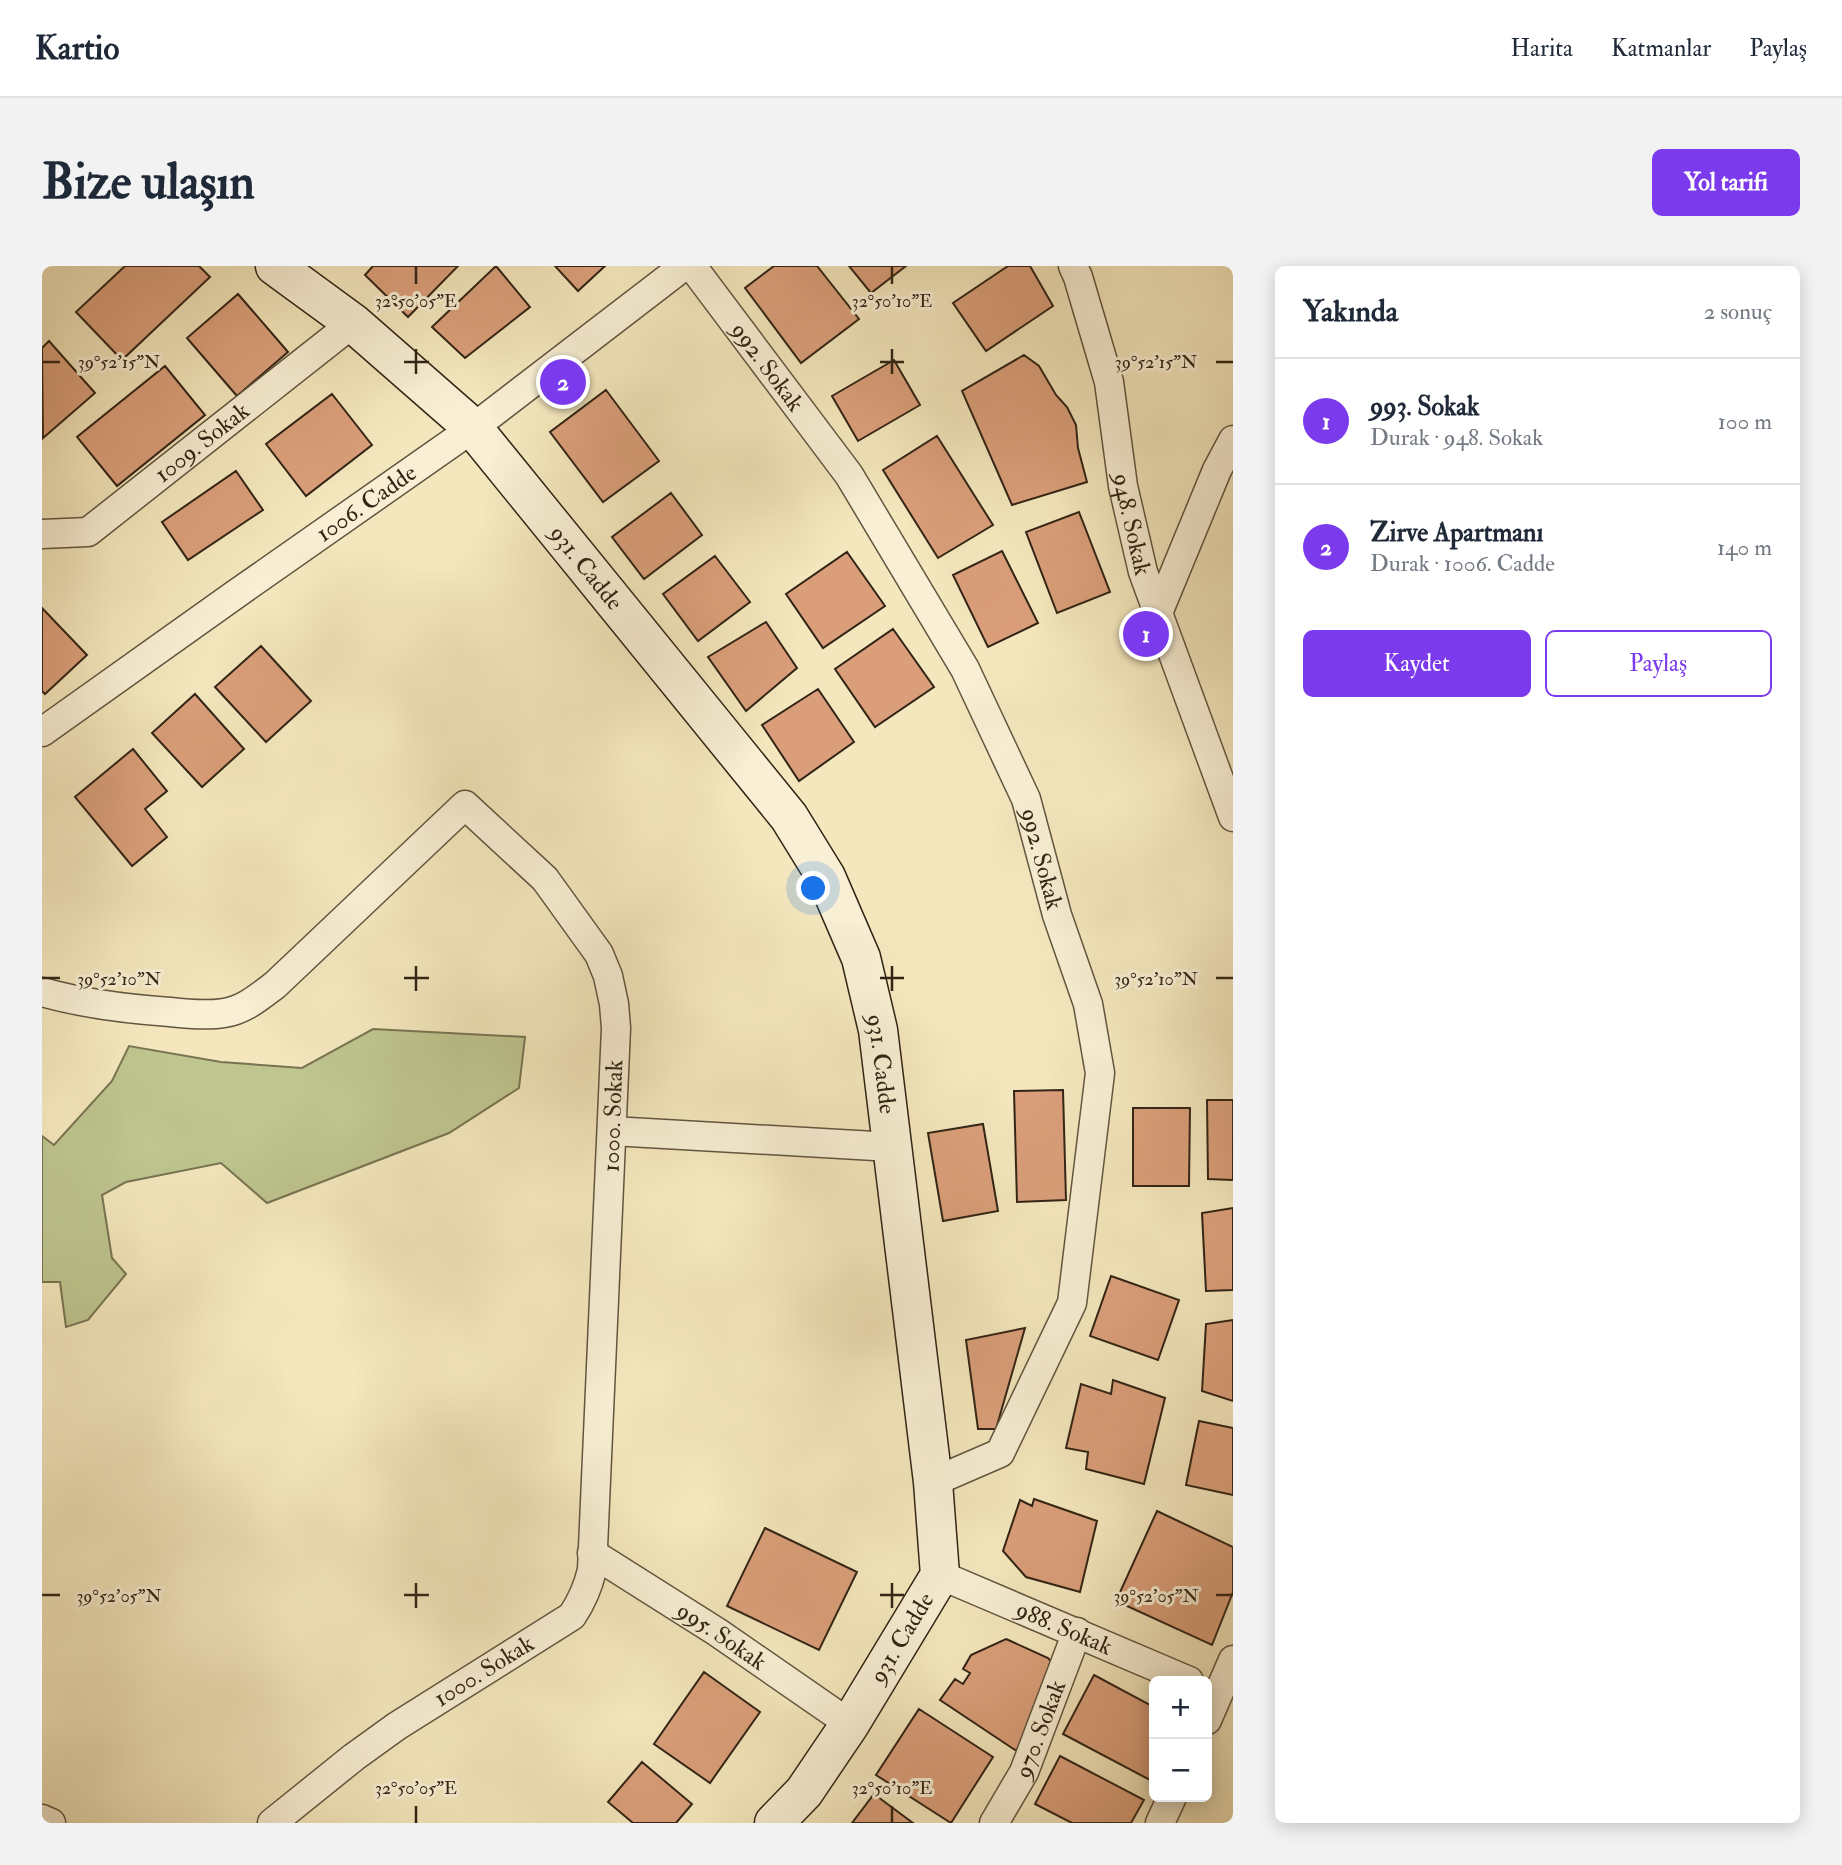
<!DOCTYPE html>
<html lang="tr">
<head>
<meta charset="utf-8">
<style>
  body { margin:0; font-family:"IM FELL Double Pica",serif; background:#f2f2f3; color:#1f2937 }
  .controls { position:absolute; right:21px; bottom:21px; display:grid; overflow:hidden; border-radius:10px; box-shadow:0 4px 18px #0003 }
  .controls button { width:63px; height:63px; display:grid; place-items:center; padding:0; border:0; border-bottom:2px solid #e0e1e3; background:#fff; color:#1f2937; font:35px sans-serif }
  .you { position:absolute; left:772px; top:623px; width:24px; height:24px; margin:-18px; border:5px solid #fff; border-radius:50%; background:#1a73e8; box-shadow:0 0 0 10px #1a73e833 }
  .badge { display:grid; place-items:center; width:46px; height:46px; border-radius:50%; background:#7c3aed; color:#fff; font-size:23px; font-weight:700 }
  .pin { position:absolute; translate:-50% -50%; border:4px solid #fff; box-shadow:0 2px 7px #0006 }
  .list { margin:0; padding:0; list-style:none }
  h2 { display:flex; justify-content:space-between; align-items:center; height:91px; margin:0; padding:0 28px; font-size:30px }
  h2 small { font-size:23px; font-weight:400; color:#747a83 }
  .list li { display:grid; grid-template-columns:46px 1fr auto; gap:21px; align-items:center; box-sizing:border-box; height:126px; padding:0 28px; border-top:2px solid #e0e1e3 }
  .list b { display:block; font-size:26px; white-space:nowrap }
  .list p { margin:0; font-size:23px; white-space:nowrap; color:#747a83 }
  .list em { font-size:23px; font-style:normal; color:#747a83 }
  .actions { display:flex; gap:14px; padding:21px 28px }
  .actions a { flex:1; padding:16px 0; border:2px solid #7c3aed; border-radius:10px; text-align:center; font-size:24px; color:#7c3aed }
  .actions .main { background:#7c3aed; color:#fff }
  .map { position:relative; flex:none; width:1191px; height:1557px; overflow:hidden; border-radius:10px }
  header { display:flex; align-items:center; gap:42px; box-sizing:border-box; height:98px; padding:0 35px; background:#fff; border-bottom:2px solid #e0e1e3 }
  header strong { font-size:33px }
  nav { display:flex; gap:38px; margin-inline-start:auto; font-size:24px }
  .intro { display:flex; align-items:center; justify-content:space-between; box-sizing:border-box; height:168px; padding:0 42px }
  h1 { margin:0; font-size:49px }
  .button { padding:18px 32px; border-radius:10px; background:#7c3aed; color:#fff; font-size:24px; font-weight:700 }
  main { display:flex; gap:42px; padding:0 42px }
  aside { flex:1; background:#fff; border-radius:10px; box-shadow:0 4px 18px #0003 }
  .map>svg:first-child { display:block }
</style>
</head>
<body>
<header>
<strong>Kartio</strong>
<nav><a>Harita</a><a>Katmanlar</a><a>Paylaş</a></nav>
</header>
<div class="intro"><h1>Bize ulaşın</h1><a class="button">Yol tarifi</a></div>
<main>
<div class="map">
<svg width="1191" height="1557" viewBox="0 0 1191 1557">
  <rect width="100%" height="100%" fill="#f4e7bd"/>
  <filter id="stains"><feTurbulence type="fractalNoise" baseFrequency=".00286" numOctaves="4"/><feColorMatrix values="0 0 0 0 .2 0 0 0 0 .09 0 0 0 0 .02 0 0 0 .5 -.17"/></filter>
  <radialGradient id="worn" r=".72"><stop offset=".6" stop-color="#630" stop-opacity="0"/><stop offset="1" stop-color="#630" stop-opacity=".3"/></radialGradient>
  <path fill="#bec58f" stroke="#787452" stroke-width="2" d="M331,763l152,8 -6,51 -70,45 -182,70 -46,-40 -95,19 -24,13 10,63 14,16 -38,46 -22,7 -6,-45h-18v-146l12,9 58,-64 17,-35 92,16 81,6z"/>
  <path fill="#da9f7a" stroke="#322415" stroke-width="2" d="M83,0h74l11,11 -88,83 -46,-48z
    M331,0h85l-50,51 -43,-42z
    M454,0l34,41 -65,51 -33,-31z
    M513,0h50l-27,25z
    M732,0h43l42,53 -58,44 -56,-75z
    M807,0h57l-35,27z
    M966,0h22l23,40 -67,45 -33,-48z
    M196,28l50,58 -51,44 -50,-58z
    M7,75l46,52 -52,45 -1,-90z
    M982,89l15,11 17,29 11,12 9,18 2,23 9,34 -75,23 -50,-114z
    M852,94l26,45 -62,36 -26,-45z
    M123,100l40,49 -88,71 -40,-49z
    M564,124l53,71 -56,41 -53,-70z
    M290,128l40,51 -66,51 -40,-52z
    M895,170l56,89 -55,33 -55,-88z
    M194,205l27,39 -75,50 -26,-38z
    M629,227l31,42 -58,44 -32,-42z
    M1037,246l31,80 -53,21 -31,-81z
    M960,285l36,72 -50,24 -35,-72z
    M805,286l38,54 -62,42 -37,-54z
    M673,290l35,46 -52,39 -35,-47z
    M0,342l45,47 -42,39 -3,-3z
    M724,356l31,46 -51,43 -38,-54z
    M851,363l41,58 -59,40 -40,-58z
    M219,380l50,55 -45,41 -51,-55z
    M776,423l36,53 -55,39 -37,-56z
    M153,428l49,55 -42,38 -50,-54z
    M91,483l34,42 -22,18 22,28 -35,29 -57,-69z
    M1021,824l3,110 -49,2 -3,-111z
    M1165,834h26v80l-25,-1z
    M1091,842h57l-1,78h-56z
    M941,858l15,87 -55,10 -15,-88z
    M1191,942v82l-27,1 -4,-78z
    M1069,1010l68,24 -21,60 -68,-24z
    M1191,1054v81l-31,-10 4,-67z
    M983,1062l-29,101h-18l-12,-89z
    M1071,1114l52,18 -21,86 -58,-15 2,-17 -22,-4 15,-64 30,10z
    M1157,1155l34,7v67l-47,-10z
    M992,1233l63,22 -17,71 -54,-15 -23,-26 17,-51 12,6z
    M1115,1245l76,36v45l-21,53 -96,-44z
    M723,1262l92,44 -38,78 -92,-44z
    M964,1373l42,19 9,10 -35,80 -7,2 -75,-50 15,-21 8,5 7,-11 -7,-4 8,-14z
    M662,1406l56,40 -50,71 -56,-39z
    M1052,1409l60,32v65l-4,8 -87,-46z
    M877,1443l74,48 -42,66 -75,-48z
    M1018,1490l84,44 -13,23h-59l-37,-19z
    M600,1496l50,42 -16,19h-43l-25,-21z
    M832,1528l39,29h-61z"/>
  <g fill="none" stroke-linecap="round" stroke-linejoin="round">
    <defs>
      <g id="minor">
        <path id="s1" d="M650,0l157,209 116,194 61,130 31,116 31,89 12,69 -28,230 -72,150 -67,29"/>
        <path id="s2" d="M1031,0l5,11 31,105 14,104 20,86 90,245"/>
        <path id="s3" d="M0,268l46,-2 265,-209"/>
        <path d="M1116,347l59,-143 16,-30"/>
        <path id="s4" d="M0,466l194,-138 237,-166 211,-162"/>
        <path d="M0,726c42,12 85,17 128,20 17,2 36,4 54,1 20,-3 35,-16 51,-28l190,-180 80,74 54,75 9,22 6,28 2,24 -24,542c-4,17 -10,31 -20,46l-175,110 -43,31 -82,66"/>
        <path d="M570,865l280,16"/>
        <path id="s5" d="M550,1287l125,79 133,92"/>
        <path id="s6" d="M898,1309l249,106"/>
        <path d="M1165,1454l26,-60"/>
        <path d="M0,1553l9,4"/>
        <path id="s7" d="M952,1557l30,-51 53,-140"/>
        <path d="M1118,1557l12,-26"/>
      </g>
      <g id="secondary">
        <path id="s8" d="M233,0l78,57 120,105 316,389 37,60 35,81 17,72 55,452 7,93 -90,149 -46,68 -30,31"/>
      </g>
    </defs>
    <use href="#minor" stroke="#62553f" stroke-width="31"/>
    <use href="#secondary" stroke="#322415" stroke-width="41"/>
    <use href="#minor" stroke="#f8efd4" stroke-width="28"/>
    <use href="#secondary" stroke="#f8efd4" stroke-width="38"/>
  </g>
  <path fill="none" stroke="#322415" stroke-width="2.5" d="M374,0v18M850,0v18M374,83v25M850,83v25M0,96h18M362,96h25M838,96h24M1174,96h17M374,700v25M850,700v25M0,712h18M362,712h25M838,712h24M1174,712h17M374,1317v25M850,1317v25M0,1329h18M362,1329h25M838,1329h24M1174,1329h17M374,1540v17M850,1540v17"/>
  <g text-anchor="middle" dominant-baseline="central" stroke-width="6" stroke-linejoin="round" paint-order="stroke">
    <g font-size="24" fill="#322415" stroke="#f8efd4">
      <text stroke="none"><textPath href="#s1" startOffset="126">992. Sokak</textPath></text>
      <text stroke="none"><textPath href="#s3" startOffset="191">1009. Sokak</textPath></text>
      <text stroke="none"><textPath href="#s4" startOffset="397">1006. Cadde</textPath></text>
      <text stroke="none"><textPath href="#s2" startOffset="266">948. Sokak</textPath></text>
      <text stroke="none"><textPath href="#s8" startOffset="436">931. Cadde</textPath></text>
      <text stroke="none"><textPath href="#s1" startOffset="693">992. Sokak</textPath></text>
      <text stroke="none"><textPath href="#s8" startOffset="1024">931. Cadde</textPath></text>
      <text transform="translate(571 850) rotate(-88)">1000. Sokak</text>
      <text stroke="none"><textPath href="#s6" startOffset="135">988. Sokak</textPath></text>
      <text stroke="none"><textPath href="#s5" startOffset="154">995. Sokak</textPath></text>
      <text transform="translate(860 1372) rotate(-59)">931. Cadde</text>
      <text transform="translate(442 1405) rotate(-32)">1000. Sokak</text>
      <text stroke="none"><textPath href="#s7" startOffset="105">970. Sokak</textPath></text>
    </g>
  </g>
  <g font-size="18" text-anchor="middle" fill="#322415" stroke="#f8efd4" stroke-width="6" stroke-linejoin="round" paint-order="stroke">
    <text x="374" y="41">32°50'05"E</text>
    <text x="850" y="41">32°50'10"E</text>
    <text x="77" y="102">39°52'15"N</text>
    <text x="1114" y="102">39°52'15"N</text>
    <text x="77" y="719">39°52'10"N</text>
    <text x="1114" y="719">39°52'10"N</text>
    <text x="77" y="1336">39°52'05"N</text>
    <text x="1114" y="1336">39°52'05"N</text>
    <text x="374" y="1528">32°50'05"E</text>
    <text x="850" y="1528">32°50'10"E</text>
  </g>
  <rect width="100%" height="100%" filter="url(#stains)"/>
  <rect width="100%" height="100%" fill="url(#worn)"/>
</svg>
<div class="controls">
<button>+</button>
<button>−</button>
</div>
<div class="you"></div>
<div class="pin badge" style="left:1104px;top:368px">1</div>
<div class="pin badge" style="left:521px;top:116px">2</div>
</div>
<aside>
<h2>Yakında<small>2 sonuç</small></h2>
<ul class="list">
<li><span class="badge">1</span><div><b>993. Sokak</b><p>Durak · 948. Sokak</p></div><em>100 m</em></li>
<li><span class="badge">2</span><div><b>Zirve Apartmanı</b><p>Durak · 1006. Cadde</p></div><em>140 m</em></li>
</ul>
<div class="actions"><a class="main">Kaydet</a><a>Paylaş</a></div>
</aside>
</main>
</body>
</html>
